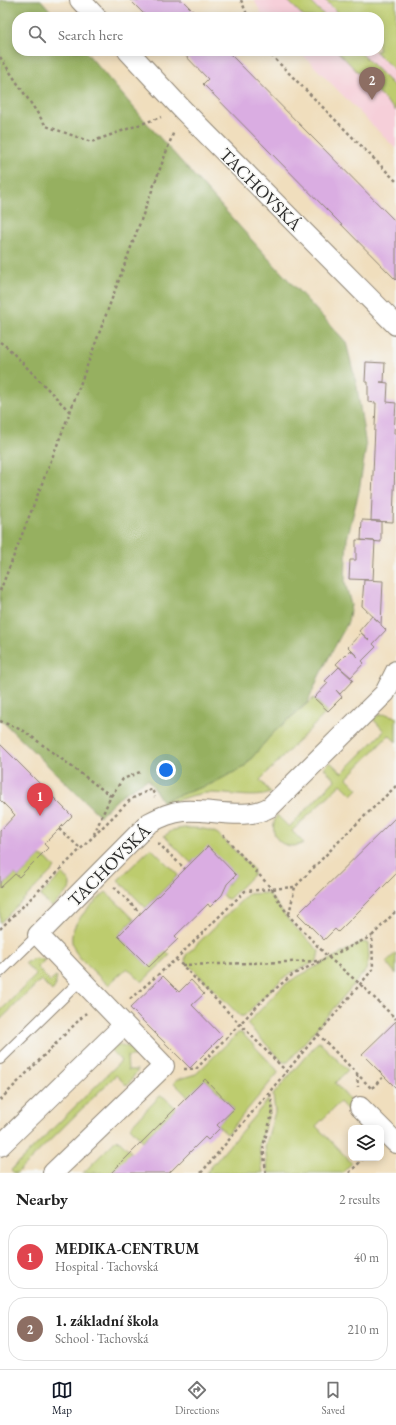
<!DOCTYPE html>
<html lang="en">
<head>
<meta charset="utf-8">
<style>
  body { margin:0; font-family:"EB Garamond",serif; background:#f6f6f6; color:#222 }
  .controls { position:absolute; right:12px; bottom:12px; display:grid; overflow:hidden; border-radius:8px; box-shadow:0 2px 10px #0003 }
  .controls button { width:36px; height:36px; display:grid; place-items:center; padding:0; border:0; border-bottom:1px solid #e0e0e0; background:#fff; color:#222; font:20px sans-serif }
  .you { position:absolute; left:166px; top:770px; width:14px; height:14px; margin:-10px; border:3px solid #fff; border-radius:50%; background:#1a73e8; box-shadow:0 0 0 6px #1a73e833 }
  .badge { display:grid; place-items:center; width:26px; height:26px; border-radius:50%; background:#111827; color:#fff; font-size:13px; font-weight:700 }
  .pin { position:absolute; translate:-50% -33px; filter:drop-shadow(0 1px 2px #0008) }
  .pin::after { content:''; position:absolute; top:21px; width:14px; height:12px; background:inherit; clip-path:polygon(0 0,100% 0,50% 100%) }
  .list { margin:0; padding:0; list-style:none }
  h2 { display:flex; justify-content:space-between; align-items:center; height:52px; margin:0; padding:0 16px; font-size:17px }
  h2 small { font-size:13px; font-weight:400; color:#767676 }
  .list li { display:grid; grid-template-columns:26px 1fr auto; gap:12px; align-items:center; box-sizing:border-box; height:64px; margin:0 8px 8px; padding:0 8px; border:1px solid #e0e0e0; border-radius:16px }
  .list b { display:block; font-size:15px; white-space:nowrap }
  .list p { margin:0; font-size:13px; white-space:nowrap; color:#767676 }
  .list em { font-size:13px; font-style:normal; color:#767676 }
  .icon { flex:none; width:22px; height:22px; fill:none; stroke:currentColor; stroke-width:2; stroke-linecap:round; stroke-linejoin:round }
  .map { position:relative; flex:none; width:396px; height:1173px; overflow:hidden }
  .search { position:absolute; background:#fff; box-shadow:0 2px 10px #0003; left:12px; right:12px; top:12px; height:44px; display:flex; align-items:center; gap:10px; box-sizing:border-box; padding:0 14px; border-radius:16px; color:#767676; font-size:15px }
  .sheet { height:196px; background:#fff }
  nav { display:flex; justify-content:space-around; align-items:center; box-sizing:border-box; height:56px; border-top:1px solid #e0e0e0; background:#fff; font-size:11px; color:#767676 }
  nav a { display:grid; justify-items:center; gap:2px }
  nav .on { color:#111827 }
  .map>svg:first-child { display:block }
</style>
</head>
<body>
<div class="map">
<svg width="396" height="1173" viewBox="0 0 396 1173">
  <rect width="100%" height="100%" fill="#f6f6f2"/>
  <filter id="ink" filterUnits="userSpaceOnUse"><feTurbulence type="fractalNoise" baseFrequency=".025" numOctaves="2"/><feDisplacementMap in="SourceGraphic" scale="8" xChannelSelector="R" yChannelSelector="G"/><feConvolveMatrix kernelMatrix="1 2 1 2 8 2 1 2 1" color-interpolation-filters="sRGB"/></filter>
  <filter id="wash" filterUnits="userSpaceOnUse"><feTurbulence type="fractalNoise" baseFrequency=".012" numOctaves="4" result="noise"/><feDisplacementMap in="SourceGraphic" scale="16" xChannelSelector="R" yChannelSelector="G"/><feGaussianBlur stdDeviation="0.9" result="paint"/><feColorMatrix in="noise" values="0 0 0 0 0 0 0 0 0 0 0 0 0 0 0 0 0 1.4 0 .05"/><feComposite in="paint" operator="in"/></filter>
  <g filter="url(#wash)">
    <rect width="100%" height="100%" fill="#f0debd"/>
    <path fill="#f6cfd9" d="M254,0h142v149l-97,-98h80v-34h-114l-4,-4z"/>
    <path fill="#bdcc6e" stroke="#747c4c" d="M287,0h22l17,17h-22z
      M325,0h71v72l-21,-21h4v-34h-37z
      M337,51h22l37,37v23z
      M314,698l13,14 -67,68 11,13c-17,7 -47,-1 -65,0 -15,2 -29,7 -42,12l-2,-4 49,-17 33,-17 29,-34z
      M386,714l10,3v25l-7,-7 -42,43 11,11 -6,6 -11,-11 -49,47 12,12c-21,10 -38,-7 -27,-28l12,12 46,-47 -11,-12 6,-6 12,11 42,-42 -11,-12 6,-4z
      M184,828c12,0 24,0 34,6l36,36 -1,5 -24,24 -4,-1 -5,-6 16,-17 -28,-28 -17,16 -27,-27 9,-6z
      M151,848l27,27 -32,33 -28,-28z
      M40,856l7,3 8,9 -55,55v-34l15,-15 4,3z
      M62,874c6,5 10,8 7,16l-17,17 -12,-11z
      M106,892l28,27 -16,17 28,28 17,-16 7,7 -28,27 -15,-14 -19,17c-10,-10 -26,-23 -33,-34 -13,-24 16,-45 31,-59z
      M268,893l23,30 28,28 -2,10 -26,12 -9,6 -38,37h-4l-55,-55 1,-6 62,-61z
      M362,942l6,1 1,15 -3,12 -78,92h-5l-36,-38 36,-38 12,-8z
      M396,953v21l-10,-12z
      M36,958l9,2 -8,7 13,15 7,-6 -2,11 -3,4 -11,-11 -41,40v-9l36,-36 -11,-12 7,-4z
      M238,1033h4l35,37 1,3 -51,61 -10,-9 17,-16 -29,-30 -17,18 -14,-14 2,-3 20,-6z
      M319,1042l29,28 -13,13c6,8 22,21 17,32l-12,-13 -24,24 36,37 -10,10h-74l-3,-26 10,-35 -2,-17 44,-52z
      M121,1045l11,3 4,5v2l-9,2 1,13h10l-11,16 -11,-11 -99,98h-3l-3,-3 110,-109 -11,-12z
      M160,1096l4,1 12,11 -33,33 -13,-14z
      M268,1100l2,11 -11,35 4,27h-57z
      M116,1140l4,1 12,12 -12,20h-37z"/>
    <path fill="#96b061" stroke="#606e46" d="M0,0h41l15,17h-39v34h68l67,78 116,129 78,84 11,45 9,60 -7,44 -12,48 -2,43 6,23 -3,17 -29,54 -11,26 -35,31 -29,34 -33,17 -49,17 -14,-22 -25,15 -23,22 -100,-97z"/>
    <g id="blocks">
      <path fill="#daade2" d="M130,0h52l17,17h-52z
        M181,51h46l169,171v58l-193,-196 5,-5z
        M366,362l19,1 -1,19h-4l8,1 -1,19 9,1 -2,30h2l-1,30 -2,59 -22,-1 5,-118 -8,-1v-20h-3z
        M362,520l19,1v21l-20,-2z
        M356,540l19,1 -2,39 -24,-1 1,-19h6z
        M364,580l19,1 -2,44 5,5 -13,14 3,3 -14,14 2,2 -13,14 -15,-13 14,-14 8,7 -10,-10 13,-14 8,7 -10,-9 13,-15 8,7 -18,-17z
        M339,667l14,13 -13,14 -4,-4 6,7 -14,14 -14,-13 14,-15 -3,-2z
        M0,744l72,72 -28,28 4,4 -29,29 -4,-3 -15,14v-57l15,-16 -15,-15z
        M396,817v57l-58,58 -3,-3 -11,11 -26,-26z
        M208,846l28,29 -9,9 -5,11 -12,12 -2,-3 -33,32 3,3 -29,28 -31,-31z
        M163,976l16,16 12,-12 13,14 -12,11 30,31 -32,32 -60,-60z
        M396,1021v67l-34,-34z
        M205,1079l29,30 -17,16 3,3 -12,12 -3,-3 -36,36h-58z"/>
    </g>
  </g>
  <g filter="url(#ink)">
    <use href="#blocks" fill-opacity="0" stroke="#8e8474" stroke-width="1"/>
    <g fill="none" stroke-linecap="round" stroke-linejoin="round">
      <defs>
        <path id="lane" d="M0,972l38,-37
          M0,1059l81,-79"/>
        <path id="street" d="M80,0l16,17
          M128,51l54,58 214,216
          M360,1107l36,36
          M0,1146l124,-121
          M53,1173l111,-107 -126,-131 111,-112c12,-6 22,-11 35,-12 28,-2 61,10 86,-4l115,-114 11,-22"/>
      </defs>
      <use href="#lane" stroke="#8e8474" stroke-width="12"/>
      <use href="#street" stroke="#8e8474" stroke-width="22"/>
      <path stroke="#8e8474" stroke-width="2.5" stroke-dasharray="3 3" stroke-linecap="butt" d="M241,0l7,17
        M267,51l129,130
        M0,57l46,69 45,16 70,-25
        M0,342l7,5 63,65
        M0,591l70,-179 104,-281
        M0,721l24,10 87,65 -17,38
        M111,796l12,-17 17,-7
        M59,829l21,19
        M223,835l49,54 8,14 10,14 38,40 32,27 36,35
        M158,843l27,26
        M114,887l26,26
        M289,914l6,-27
        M0,929l131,-130 21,-10 3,8
        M176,959l111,113
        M182,965l139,-4
        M130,999l46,-40 69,-68 50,-4 51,-53 50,-48
        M318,1034l53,54
        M184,1069h12l72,-74 24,-20 80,-39
        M357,1074l1,13
        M372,1088l12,-12
        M0,1100l86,-87
        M201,1173l172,-204 -1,-33 24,-25
        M266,1173l-3,-27 10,-35 -3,-18
        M349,1173l15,-15"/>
      <use href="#lane" stroke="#fff" stroke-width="10"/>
      <use href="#street" stroke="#fff" stroke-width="20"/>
    </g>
  </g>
  <g text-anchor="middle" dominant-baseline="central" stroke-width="3" stroke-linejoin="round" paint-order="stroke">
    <g font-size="18" fill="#2b2b2b" stroke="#f6f6f2">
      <text transform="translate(261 189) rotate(45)">TACHOVSKÁ</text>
      <text transform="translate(109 865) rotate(-45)">TACHOVSKÁ</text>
    </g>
  </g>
</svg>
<div class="controls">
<button><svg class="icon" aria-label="layers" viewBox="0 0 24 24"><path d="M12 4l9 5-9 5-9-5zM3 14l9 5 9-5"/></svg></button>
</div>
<div class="you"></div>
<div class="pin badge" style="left:40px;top:816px;background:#e0444e">1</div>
<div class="pin badge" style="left:372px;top:100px;background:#8d6e63">2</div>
<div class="search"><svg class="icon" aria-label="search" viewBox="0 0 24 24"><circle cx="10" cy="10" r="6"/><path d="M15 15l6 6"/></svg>Search here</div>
</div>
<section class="sheet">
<h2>Nearby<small>2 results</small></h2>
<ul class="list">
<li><span class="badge" style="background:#e0444e">1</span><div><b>MEDIKA-CENTRUM</b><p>Hospital · Tachovská</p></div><em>40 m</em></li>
<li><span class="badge" style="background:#8d6e63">2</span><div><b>1. základní škola</b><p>School · Tachovská</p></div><em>210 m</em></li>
</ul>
</section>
<nav>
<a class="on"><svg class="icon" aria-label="map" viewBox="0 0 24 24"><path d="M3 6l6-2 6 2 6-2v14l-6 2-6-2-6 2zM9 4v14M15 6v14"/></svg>Map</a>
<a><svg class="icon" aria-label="directions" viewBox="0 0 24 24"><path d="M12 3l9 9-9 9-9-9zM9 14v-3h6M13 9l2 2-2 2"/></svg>Directions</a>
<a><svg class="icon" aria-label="saved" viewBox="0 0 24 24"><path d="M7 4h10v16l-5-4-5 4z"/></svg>Saved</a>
</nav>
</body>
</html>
